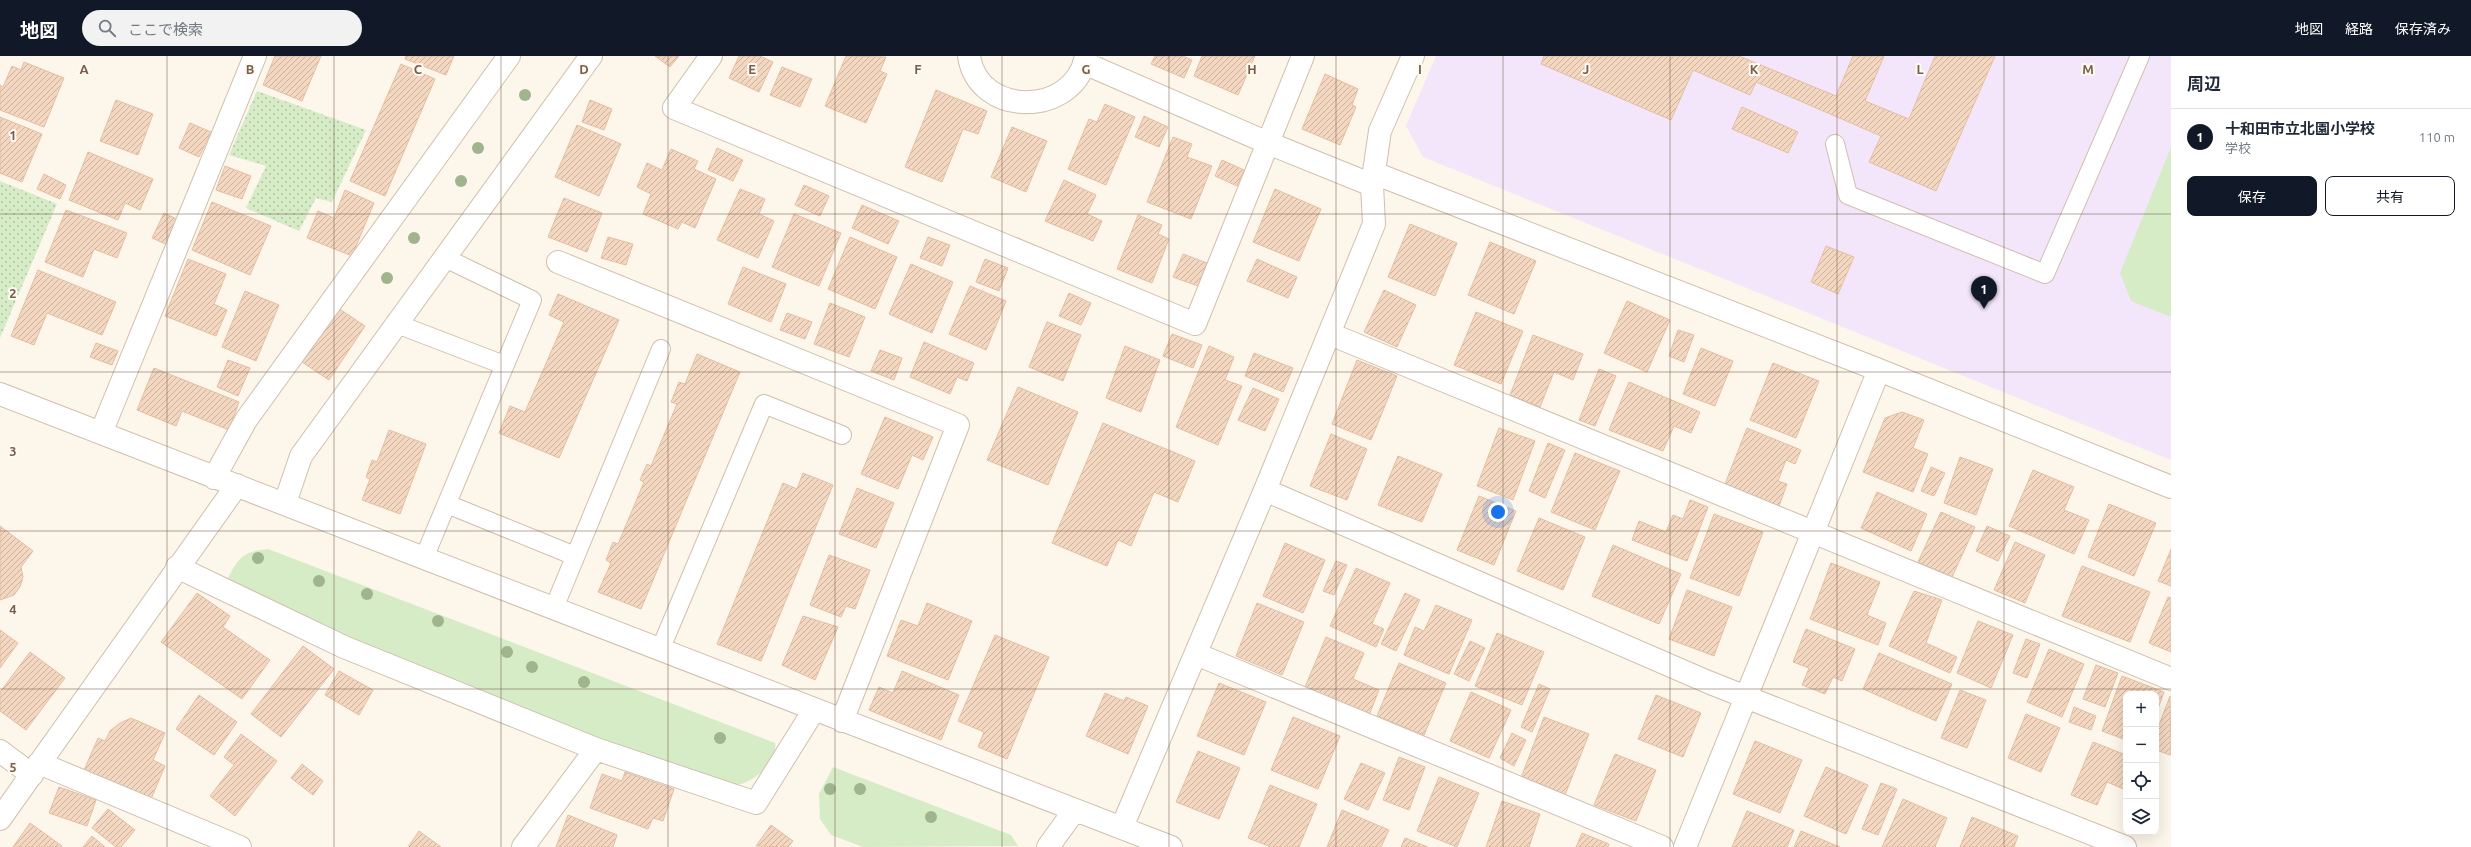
<!DOCTYPE html>
<html lang="ja">
<head>
<meta charset="utf-8">
<style>
  body { margin:0; font-family:Ubuntu,"Noto Sans JP",sans-serif; background:#f2f2f3; color:#1f2937 }
  .controls { position:absolute; right:12px; bottom:12px; display:grid; overflow:hidden; border-radius:8px; box-shadow:0 4px 16px #0002 }
  .controls button { width:36px; height:36px; display:grid; place-items:center; padding:0; border:0; border-bottom:1px solid #e0e1e3; background:#fff; color:#1f2937; font:20px sans-serif }
  .you { position:absolute; left:1498px; top:456px; width:14px; height:14px; margin:-10px; border:3px solid #fff; border-radius:50%; background:#1a73e8; box-shadow:0 0 0 6px #1a73e833 }
  .badge { display:grid; place-items:center; width:26px; height:26px; border-radius:50%; background:#111827; color:#fff; font-size:13px; font-weight:700 }
  .pin { position:absolute; translate:-50% -33px; filter:drop-shadow(0 1px 2px #0008) }
  .pin::after { content:''; position:absolute; top:21px; width:14px; height:12px; background:inherit; clip-path:polygon(0 0,100% 0,50% 100%) }
  .list { margin:0; padding:0; list-style:none }
  h2 { display:flex; justify-content:space-between; align-items:center; height:52px; margin:0; padding:0 16px; font-size:17px }
  h2 small { font-size:13px; font-weight:400; color:#747a83 }
  .list li { display:grid; grid-template-columns:26px 1fr auto; gap:12px; align-items:center; box-sizing:border-box; height:56px; padding:0 16px; border-top:1px solid #e0e1e3 }
  .list b { display:block; font-size:15px; white-space:nowrap }
  .list p { margin:0; font-size:13px; white-space:nowrap; color:#747a83 }
  .list em { font-size:13px; font-style:normal; color:#747a83 }
  .actions { display:flex; gap:8px; padding:12px 16px }
  .actions a { flex:1; padding:9px 0; border:1px solid #111827; border-radius:8px; text-align:center; font-size:14px; color:#111827 }
  .actions .main { background:#111827; color:#fff }
  .icon { flex:none; width:22px; height:22px; fill:none; stroke:currentColor; stroke-width:2; stroke-linecap:round; stroke-linejoin:round }
  .map { position:relative; flex:none; width:2171px; height:791px; overflow:hidden }
  header { display:flex; align-items:center; gap:24px; box-sizing:border-box; height:56px; padding:0 20px; background:#111827; color:#fff }
  header strong { font-size:19px }
  nav { display:flex; gap:22px; margin-inline-start:auto; font-size:14px }
  .search { width:280px; height:36px; background:#f2f2f3; display:flex; align-items:center; gap:10px; box-sizing:border-box; padding:0 14px; border-radius:22px; color:#747a83; font-size:15px }
  main { display:flex }
  aside { flex:1; background:#fff }
  .map>svg:first-child { display:block }
</style>
</head>
<body>
<header>
<strong>地図</strong>
<div class="search"><svg class="icon" aria-label="search" viewBox="0 0 24 24"><circle cx="10" cy="10" r="6"/><path d="M15 15l6 6"/></svg>ここで検索</div>
<nav><a>地図</a><a>経路</a><a>保存済み</a></nav>
</header>
<main>
<div class="map">
<svg width="2171" height="791" viewBox="0 0 2171 791">
  <defs>
    <pattern id="grass-dots" width="8" height="8" patternUnits="userSpaceOnUse"><rect width="8" height="8" fill="#d5ecc7"/><path d="M2 2h.1M6 6h.1" fill="none" stroke="#b2c2a4" stroke-width="1.8" stroke-linecap="round"/></pattern>
    <pattern id="building-hatch" width="6" height="6" patternUnits="userSpaceOnUse"><rect width="6" height="6" fill="#f3d7c1"/><path d="M-1 1l2-2M0 6l6-6M5 7l2-2" fill="none" stroke="#cab29f"/></pattern>
  </defs>
  <rect width="100%" height="100%" fill="#fdf6ea"/>
  <path fill="#f3e6fa" d="M1436,0h735v404l-748,-303 -17,-31z"/>
  <path fill="url(#grass-dots)" d="M257,35l109,39 -34,72 -16,-4 -17,33 -53,-23 20,-42 -37,-11z
    M0,125l57,23 -57,134z"/>
  <path fill="#d5ecc7" d="M2171,91v170l-40,-16 -11,-28z
    M268,493l507,194c3,17 -16,34 -31,40 -4,2 -10,2 -15,3l-183,-64 -176,-73 -131,-60 -11,-11c11,-21 16,-27 40,-29z
    M833,711l178,68 7,11 -155,1 -32,-12 -11,-16 -1,-25z"/>
  <path fill="url(#building-hatch)" stroke="#e6bea1" d="M275,0h46l-19,45 -39,-16z
    M406,0h48l-8,19 -41,-16z
    M655,0h24l-9,11z
    M739,0h21l13,6 -14,30 -30,-14z
    M846,0l40,1 -6,14 7,3 -21,49 -41,-17z
    M1155,0h28l9,4 -8,18 -33,-14z
    M1202,0h53l-17,39 -44,-19z
    M1544,0h195l97,40 17,-40h31l-19,45 44,18 26,-63h60l-59,135 -67,-29 12,-26 -125,-54 -6,13 -57,-25 -22,50 -130,-56z
    M24,6l40,16 -20,49 -44,-17v-25l3,2 9,-21 9,4z
    M401,8l34,15 -50,117 -35,-15z
    M782,11l30,12 -12,28 -30,-12z
    M1325,18l33,15 -6,16 4,2 -16,38 -38,-16z
    M936,34l51,21 -9,23 -15,-5 -21,53 -37,-15z
    M116,44l37,14 -15,41 -38,-14z
    M590,44l22,9 -8,21 -22,-8z
    M1105,48l30,13 -29,68 -38,-16 21,-50 8,3z
    M1742,51l56,25 -10,21 -56,-24z
    M1144,60l24,11 -9,20 -24,-10z
    M0,61l42,17 -20,48 -22,-9z
    M190,67l21,9 -12,25 -20,-9z
    M577,69l44,19 -22,52 -44,-19z
    M1012,71l35,14 -21,51 -35,-15z
    M1173,81l19,7 -5,13 25,9 -21,53 -44,-17z
    M717,92l26,12 -10,21 -25,-11z
    M671,93l27,12 -4,8 22,10 -21,49 -13,-6 -4,7 -35,-15 8,-20 -14,-7 10,-24 15,7z
    M88,96l65,27 -13,31 -15,-7 -7,17 -49,-20z
    M1222,104l22,10 -7,16 -22,-10z
    M225,110l26,10 -9,23 -26,-9z
    M44,118l22,11 -6,14 -23,-10z
    M1064,124l32,15 -9,19 15,7 -9,20 -48,-20z
    M804,129l25,11 -9,20 -25,-11z
    M740,133l25,10 -6,15 15,7 -16,37 -41,-18z
    M1275,133l46,20 -22,52 -46,-19z
    M345,134l29,13 -22,53 -45,-18 11,-27 16,7z
    M564,142l38,15 -15,39 -39,-15z
    M212,146l59,24 -21,49 -58,-25z
    M862,149l37,16 -11,23 -36,-16z
    M66,154l61,23 -10,25 -23,-9 -11,28 -38,-15z
    M164,157l17,8 -11,25 -18,-8z
    M794,158l47,19 -22,53 -47,-19z
    M1138,159l24,10 -4,9 11,5 -17,44 -35,-14z
    M1410,168l47,19 -22,53 -47,-19z
    M608,181l25,7 -7,21 -25,-7z
    M850,181l47,20 -22,52 -47,-20z
    M928,181l22,8 -8,21 -22,-8z
    M1490,186l46,19 -22,53 -46,-19z
    M1826,190l28,11 -16,37 -27,-12z
    M1183,198l24,9 -9,23 -25,-9z
    M188,203l38,15 -12,30 13,6 -11,26 -51,-20z
    M985,203l23,9 -9,23 -23,-9z
    M1257,203l40,18 -9,21 -41,-17z
    M911,208l42,18 -21,51 -43,-19z
    M743,211l43,17 -15,38 -43,-18z
    M38,214l78,32 -14,33 -55,-22 -13,32 -23,-9z
    M970,230l36,15 -20,49 -37,-16z
    M1384,234l32,15 -19,42 -33,-15z
    M245,235l34,14 -23,56 -34,-14z
    M1069,237l22,10 -10,22 -22,-9z
    M558,238l61,26 -60,138 -60,-25 11,-27 15,6 39,-90 -15,-7z
    M1627,245l43,19 -23,52 -43,-19z
    M830,247l35,14 -16,40 -35,-13z
    M338,252l27,18 -36,54 -27,-18z
    M1476,256l47,19 -22,53 -47,-19z
    M787,257l25,9 -7,17 -25,-9z
    M1047,266l34,13 -18,46 -34,-14z
    M1678,274l16,5 -10,27 -15,-6z
    M1172,278l30,11 -9,23 -30,-12z
    M1533,279l50,19 -10,26 -19,-8 -14,35 -30,-12z
    M924,286l50,21 -7,18 -10,-4 -7,17 -40,-17z
    M96,287l22,8 -6,14 -22,-8z
    M1125,290l35,14 -19,52 -35,-14z
    M1209,290l25,11 -9,23 17,6 -24,59 -42,-18z
    M1701,292l32,13 -18,45 -32,-12z
    M880,294l22,8 -8,22 -23,-9z
    M1254,297l39,15 -10,24 -38,-16z
    M697,298l43,18 -99,237 -43,-17 13,-29 -5,-3 7,-18 5,2 26,-62 -4,-2 7,-16 4,2 26,-62 -6,-2 8,-20 6,2z
    M228,304l22,8 -12,28 -21,-9z
    M1357,304l40,16 -26,64 -39,-16z
    M1773,307l46,18 -23,57 -46,-18z
    M154,312l85,34 -10,28 -47,-19 -6,15 -39,-16z
    M1599,313l17,7 -21,50 -16,-6z
    M1629,326l71,30 -9,21 -17,-7 -11,25 -54,-21z
    M1018,331l60,25 -30,73 -61,-25z
    M1253,332l26,11 -14,32 -27,-11z
    M1902,356l22,8 -11,28 15,6 -15,38 -50,-20 22,-54z
    M885,361l48,20 -10,23 -11,-5 -14,34 -37,-15z
    M1103,367l92,38 -17,41 -24,-10 -23,54 -13,-6 -11,26 -55,-23z
    M1499,372l36,13 -22,59 -36,-14z
    M1747,372l54,22 -6,14 -9,-4 -8,21 9,3 -8,22 -54,-22z
    M389,374l37,14 -26,70 -38,-14 8,-21 -4,-2 6,-17 5,2z
    M1331,378l36,15 -20,51 -37,-14z
    M1548,387l17,7 -20,48 -16,-7z
    M1575,397l45,18 -25,59 -44,-18z
    M1398,400l44,18 -20,48 -44,-17z
    M1960,401l33,12 -17,46 -32,-12z
    M1931,411l14,6 -11,23 -13,-5z
    M2033,414l41,17 -10,23 25,10 -15,34 -65,-28z
    M803,417l30,12 -72,176 -44,-17 66,-161 14,6z
    M857,432l37,15 -18,45 -37,-14z
    M1877,436l50,22 -16,37 -50,-23z
    M1479,440l37,15 -22,54 -37,-15z
    M1690,444l18,7 -21,54 -55,-21 7,-19 27,11 7,-17 10,4z
    M2109,448l47,19 -22,53 -46,-19z
    M1941,456l34,15 -23,50 -34,-15z
    M1714,458l49,18 -24,64 -49,-18z
    M1539,462l46,19 -22,53 -46,-19z
    M0,470l33,25 -12,16 2,10 -3,10 -6,8 -14,5z
    M1987,470l23,10 -12,25 -22,-10z
    M2015,486l30,13 -20,48 -31,-13z
    M1285,487l40,17 -22,53 -40,-17z
    M1613,489l68,29 -22,50 -67,-28z
    M2171,493v37l-13,-5z
    M829,499l41,15 -15,39 -9,-3 -5,11 -31,-12z
    M1336,505l11,4 -13,30 -11,-4z
    M1831,507l49,19 -13,33 19,8 -8,22 -68,-26z
    M2082,510l68,26 -20,50 -68,-26z
    M1356,512l34,15 -18,41 12,5 -8,18 -46,-21z
    M1687,534l45,17 -18,49 -45,-17z
    M1914,535l28,9 -16,43 31,14 -7,16 -61,-27z
    M197,537l33,23 -7,11 47,33 -28,39 -81,-57z
    M1405,537l15,7 -24,51 -15,-7z
    M2168,541l3,1v54l-22,-9z
    M927,547l45,18 -24,59 -61,-24 14,-36 17,6z
    M1257,547l47,19 -22,53 -46,-19z
    M1436,549l36,15 -23,54 -45,-19 11,-28 9,4z
    M803,560l35,11 -23,53 -33,-15z
    M1978,565l35,14 -22,53 -34,-15z
    M1806,573l49,20 -13,32 -9,-4 -8,17 -23,-9 7,-17 -16,-6z
    M0,574l18,13 -18,25z
    M1497,577l47,19 -22,53 -47,-19z
    M995,579l54,22 -42,102 -29,-12 6,-15 -26,-11z
    M1326,581l38,16 -11,26 26,11 -10,25 -64,-28z
    M2026,583l14,5 -13,34 -14,-5z
    M1470,585l15,7 -16,33 -15,-7z
    M303,590l31,23 -53,68 -30,-23z
    M2049,593l35,15 -22,53 -35,-15z
    M30,596l35,26 -39,52 -26,-19v-19z
    M1879,597l73,31 -16,37 -73,-32z
    M1399,607l47,20 -22,52 -47,-19z
    M2096,609l22,8 -13,34 -22,-8z
    M339,615l34,19 -14,25 -34,-20z
    M902,615l57,24 -18,45 -72,-30 10,-23 14,6z
    M2122,620l42,16 -8,22v-20h-30v46l-24,-9z
    M1219,627l47,19 -22,53 -47,-19z
    M1539,628l11,5 -18,43 -11,-5z
    M1960,634l26,10 -19,48 -26,-10z
    M1471,636l40,18 -22,48 -39,-17z
    M1105,637l19,8 2,-4 22,9 -20,48 -42,-18z
    M199,639l38,27 -23,33 -38,-26z
    M1656,639l45,18 -18,44 -45,-18z
    M2170,640l1,56 -1,3 -14,-5v-17z
    M2074,651l22,9 -5,14 -22,-8z
    M2026,658l34,14 -19,44 -33,-14z
    M1293,661l47,19 -22,53 -47,-19z
    M1544,661l45,17 -24,61 -44,-17z
    M131,662l34,15 -12,27 12,6 -14,33 -67,-29 14,-32 7,3 5,-10 10,-8z
    M1512,677l14,7 -12,26 -14,-8z
    M241,678l36,27 -42,55 -25,-20 24,-31 -10,-8z
    M1755,685l47,19 -22,53 -47,-19z
    M2093,686l33,13v35l-19,-8 -10,23 -26,-10z
    M1198,695l42,17 -21,51 -43,-17z
    M1615,698l41,16 -20,51 -42,-16z
    M1399,701l26,10 -16,43 -26,-10z
    M1361,707l24,10 -17,37 -24,-11z
    M302,708l21,17 -10,14 -22,-17z
    M1826,711l42,18 -22,49 -42,-18z
    M625,716l49,17 -11,32 -10,-3 -5,11 -58,-21 12,-34 20,7z
    M1439,721l40,16 -22,54 -40,-16z
    M1881,727l16,6 -19,46 -16,-6z
    M1270,729l47,19 -18,43h-28l-23,-9z
    M59,731l37,13 -9,26 -38,-13z
    M1903,743l44,19 -12,29h-53z
    M1502,745l38,13 -11,33h-43z
    M108,753l27,21 -14,17h-5l-24,-19z
    M1342,754l47,20 -8,17h-54z
    M1747,755l47,19 -7,17h-55z
    M568,759l49,20 -4,12h-57z
    M1972,761l46,19 -4,11h-54z
    M30,767l32,23 -1,1h-48z
    M771,769l22,16 -5,6 -32,-1z
    M419,775l22,16h-33z
    M1801,775l39,16h-46z
    M1582,777l27,11 -1,3h-32z
    M92,780l13,11h-22z
    M1405,782l23,9h-27z"/>
  <g fill="none" stroke-linecap="round" stroke-linejoin="round">
    <defs>
      <path id="service" d="M1835,88l13,51 197,79 95,-218
        M397,268l107,41
        M447,448l128,52
        M424,502l108,-258 -87,-42
        M554,552l107,-259
        M660,594l104,-246 78,31"/>
      <path id="minor" d="M711,0l-37,52 521,216 108,-268
        M969,0c9,62 106,61 117,0
        M1084,7l184,80 104,42
        M1374,117l505,197 292,117
        M558,206l400,163 -116,296
        M1330,278l841,345
        M0,338l1171,453
        M101,377l154,-377
        M214,422l32,-58 263,-364
        M1265,434l443,192 417,165
        M285,447l16,-47 290,-400
        M177,511l167,80 252,102 160,54 58,-93
        M1196,598l466,193
        M0,695l32,24
        M39,707l201,84
        M0,763l237,-334
        M1122,771l143,-337 109,-266 -2,-39 8,-54 33,-75
        M523,791l73,-98
        M1048,791l26,-36
        M1685,791l194,-477"/>
    </defs>
    <use href="#service" stroke="#d0bfae" stroke-width="20"/>
    <use href="#minor" stroke="#d0bfae" stroke-width="24"/>
    <use href="#service" stroke="#fff" stroke-width="18"/>
    <use href="#minor" stroke="#fff" stroke-width="22"/>
  </g>
  <g fill="#a0b58e">
    <circle cx="525" cy="39" r="6"/>
    <circle cx="478" cy="92" r="6"/>
    <circle cx="461" cy="125" r="6"/>
    <circle cx="414" cy="182" r="6"/>
    <circle cx="387" cy="222" r="6"/>
    <circle cx="258" cy="502" r="6"/>
    <circle cx="319" cy="525" r="6"/>
    <circle cx="367" cy="538" r="6"/>
    <circle cx="438" cy="565" r="6"/>
    <circle cx="507" cy="596" r="6"/>
    <circle cx="532" cy="611" r="6"/>
    <circle cx="584" cy="626" r="6"/>
    <circle cx="720" cy="682" r="6"/>
    <circle cx="830" cy="733" r="6"/>
    <circle cx="860" cy="733" r="6"/>
    <circle cx="931" cy="761" r="6"/>
  </g>
  <path fill="none" stroke="#795e4c" stroke-width="1" stroke-opacity="0.55" d="M167,0v791M334,0v791M501,0v791M668,0v791M835,0v791M1002,0v791M1169,0v791M1336,0v791M1503,0v791M1670,0v791M1837,0v791M2004,0v791M0,158h2171M0,316h2171M0,475h2171M0,633h2171"/>
  <g font-size="13" text-anchor="middle" font-weight="bold" fill="#795e4c" stroke="#fffaf1" stroke-width="4" stroke-linejoin="round" paint-order="stroke">
    <text x="84" y="18">A</text>
    <text x="250" y="18">B</text>
    <text x="418" y="18">C</text>
    <text x="584" y="18">D</text>
    <text x="752" y="18">E</text>
    <text x="918" y="18">F</text>
    <text x="1086" y="18">G</text>
    <text x="1252" y="18">H</text>
    <text x="1420" y="18">I</text>
    <text x="1586" y="18">J</text>
    <text x="1754" y="18">K</text>
    <text x="1920" y="18">L</text>
    <text x="2088" y="18">M</text>
    <text x="13" y="84">1</text>
    <text x="13" y="242">2</text>
    <text x="13" y="400">3</text>
    <text x="13" y="558">4</text>
    <text x="13" y="716">5</text>
  </g>
</svg>
<div class="controls">
<button>+</button>
<button>−</button>
<button><svg class="icon" aria-label="locate" viewBox="0 0 24 24"><circle cx="12" cy="12" r="6"/><path d="M12 2v4M12 18v4M2 12h4M18 12h4"/></svg></button>
<button><svg class="icon" aria-label="layers" viewBox="0 0 24 24"><path d="M12 4l9 5-9 5-9-5zM3 14l9 5 9-5"/></svg></button>
</div>
<div class="you"></div>
<div class="pin badge" style="left:1984px;top:253px">1</div>
</div>
<aside>
<h2>周辺<small></small></h2>
<ul class="list">
<li><span class="badge">1</span><div><b>十和田市立北園小学校</b><p>学校</p></div><em>110 m</em></li>
</ul>
<div class="actions"><a class="main">保存</a><a>共有</a></div>
</aside>
</main>
</body>
</html>
